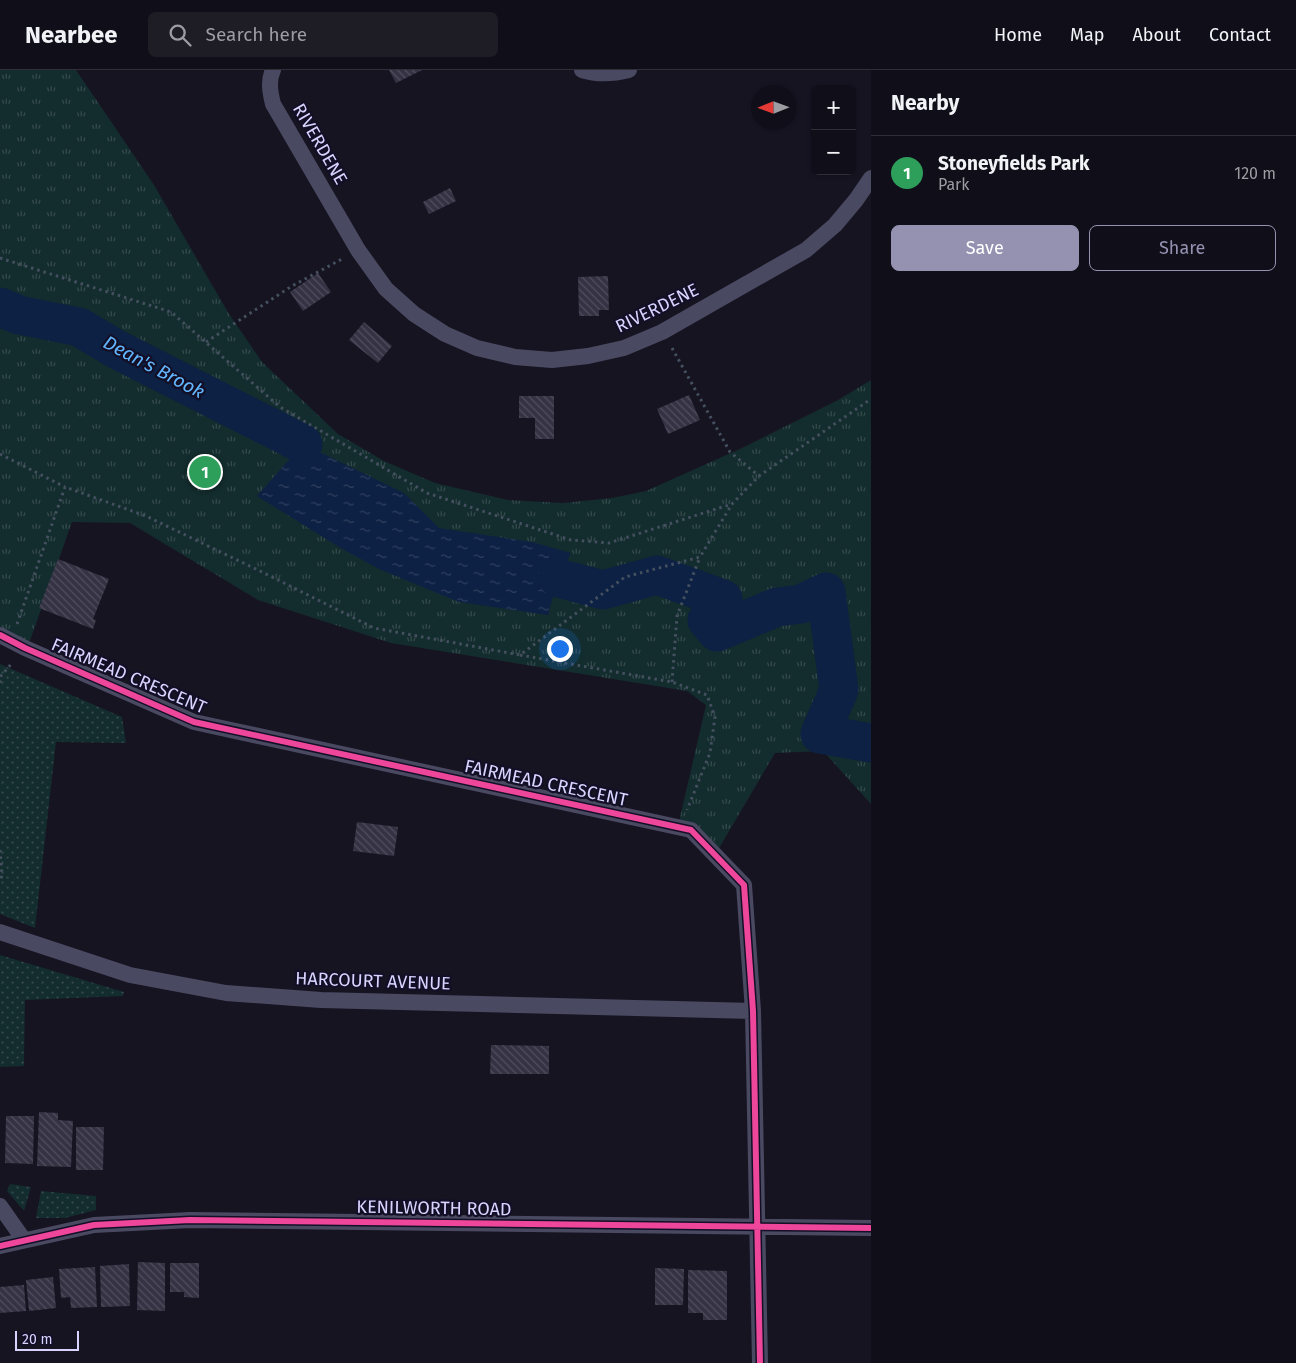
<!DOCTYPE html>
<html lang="en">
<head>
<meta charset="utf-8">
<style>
  body { margin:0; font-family:"Fira Sans",sans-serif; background:#1e1d26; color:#f1f3f6 }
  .controls { position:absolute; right:15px; top:15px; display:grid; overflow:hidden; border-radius:8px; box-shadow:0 1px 4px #0004 }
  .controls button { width:45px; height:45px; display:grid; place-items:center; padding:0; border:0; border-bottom:1px solid #302f38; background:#100f19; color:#f1f3f6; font:25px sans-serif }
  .compass { position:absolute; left:751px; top:15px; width:45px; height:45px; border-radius:50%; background:#100f19; box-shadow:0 1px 4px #0004; rotate:269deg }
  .scale { position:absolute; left:15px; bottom:12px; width:64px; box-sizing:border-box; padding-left:5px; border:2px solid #d9d4ff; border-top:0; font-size:14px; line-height:18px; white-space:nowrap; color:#d9d4ff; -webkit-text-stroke:4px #130f26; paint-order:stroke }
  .you { position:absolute; left:559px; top:578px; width:18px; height:18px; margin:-12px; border:4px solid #fff; border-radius:50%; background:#1a73e8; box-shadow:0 0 0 8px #1a73e833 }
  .badge { display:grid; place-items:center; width:32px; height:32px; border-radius:50%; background:#9591b1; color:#fff; font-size:16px; font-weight:700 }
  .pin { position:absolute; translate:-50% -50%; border:2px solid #fff; box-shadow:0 1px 5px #0006 }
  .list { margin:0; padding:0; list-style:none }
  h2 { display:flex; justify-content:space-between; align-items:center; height:65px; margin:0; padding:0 20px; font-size:21px }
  h2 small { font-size:16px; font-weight:400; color:#9c9ca2 }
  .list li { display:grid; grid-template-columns:32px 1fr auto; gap:15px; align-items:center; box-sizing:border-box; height:75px; padding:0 20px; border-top:1px solid #302f38 }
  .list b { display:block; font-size:19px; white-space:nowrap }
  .list p { margin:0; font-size:16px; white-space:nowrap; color:#9c9ca2 }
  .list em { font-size:16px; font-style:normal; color:#9c9ca2 }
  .actions { display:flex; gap:10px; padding:15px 20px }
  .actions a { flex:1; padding:11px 0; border:1px solid #9591b1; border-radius:8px; text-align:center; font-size:18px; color:#9591b1 }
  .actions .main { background:#9591b1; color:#fff }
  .icon { flex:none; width:28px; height:28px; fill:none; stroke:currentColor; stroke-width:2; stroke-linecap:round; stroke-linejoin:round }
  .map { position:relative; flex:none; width:871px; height:1293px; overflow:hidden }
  header { display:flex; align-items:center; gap:30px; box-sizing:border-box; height:70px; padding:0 25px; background:#100f19; border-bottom:1px solid #302f38 }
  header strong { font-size:24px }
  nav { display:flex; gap:28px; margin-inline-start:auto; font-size:18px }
  .search { width:350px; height:45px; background:#1e1d26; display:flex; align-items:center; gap:12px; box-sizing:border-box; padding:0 18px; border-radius:8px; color:#9c9ca2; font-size:19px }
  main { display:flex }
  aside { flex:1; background:#100f19 }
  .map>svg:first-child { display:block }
</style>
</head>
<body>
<header>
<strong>Nearbee</strong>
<div class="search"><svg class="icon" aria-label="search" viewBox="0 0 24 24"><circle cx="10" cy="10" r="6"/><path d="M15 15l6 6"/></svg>Search here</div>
<nav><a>Home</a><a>Map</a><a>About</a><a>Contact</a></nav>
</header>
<main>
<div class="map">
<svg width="871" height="1293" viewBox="0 0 871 1293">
  <defs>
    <pattern id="grass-dots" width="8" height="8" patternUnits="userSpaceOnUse" patternTransform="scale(1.25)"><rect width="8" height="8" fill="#132c2d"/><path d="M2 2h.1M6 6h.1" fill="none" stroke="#354a4c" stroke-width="1.8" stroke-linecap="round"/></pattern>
    <pattern id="park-tufts" width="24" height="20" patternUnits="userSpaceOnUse" patternTransform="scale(1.25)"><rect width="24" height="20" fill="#132c2d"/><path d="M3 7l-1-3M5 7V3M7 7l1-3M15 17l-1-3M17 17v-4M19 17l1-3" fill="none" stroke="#354a4c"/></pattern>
    <pattern id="water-ripples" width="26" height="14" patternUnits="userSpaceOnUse" patternTransform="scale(1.25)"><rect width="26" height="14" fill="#0d2144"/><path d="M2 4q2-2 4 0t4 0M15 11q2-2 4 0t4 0" fill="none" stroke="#304060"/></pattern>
    <pattern id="building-back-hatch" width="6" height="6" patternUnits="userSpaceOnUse" patternTransform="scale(1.25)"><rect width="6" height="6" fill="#343243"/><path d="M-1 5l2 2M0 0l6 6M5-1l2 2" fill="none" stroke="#514f5f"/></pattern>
  </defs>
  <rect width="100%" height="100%" fill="#161421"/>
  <path fill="url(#grass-dots)" d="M0,594l122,53 4,26 -70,-1 -21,186 -35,-14z
    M0,885l124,37 -1,4 -98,4 -1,66 -24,1z
    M10,1114l21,3 -7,24 -17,-20z
    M41,1121l55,5v14l-31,8h-29z"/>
  <path fill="url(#park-tufts)" d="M0,0h76l78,115 75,129 33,48 76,72 46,27 51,22 73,17 55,3 49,-5 34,-7 96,-43 96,-48 33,-20v424l-48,-53 -48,2 -60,102 -37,-29 28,-121 -19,-14 -296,-48 -133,-43 -128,-77 -58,-1 -45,127 -27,-14z"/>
  <path fill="url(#water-ripples)" d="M303,374l101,49 35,35 93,14 39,11 -13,25 -10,37 -89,-13 -80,-33 -40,-22 -82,-51z"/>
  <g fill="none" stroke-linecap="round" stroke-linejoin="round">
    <path stroke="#0d2144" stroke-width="39" d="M0,237l19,8 60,12 37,22 187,95
      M558,508l45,12 54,-15 66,24 -16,21 10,12 60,-25 24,-3 25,-12 13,98 -19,44 51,9"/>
  </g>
  <path fill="url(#building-back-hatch)" d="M389,0h33l-26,13z
    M450,118l6,13 -27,13 -6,-12z
    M318,203l13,19 -28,19 -13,-19z
    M608,206l1,34h-10v6h-20l-1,-39z
    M364,252l28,24 -14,17 -29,-23z
    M689,325l11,25 -32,14 -11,-25z
    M519,326h35v43h-19v-21h-16z
    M58,489l51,20 -16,40 3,1 -3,9 -54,-21z
    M357,752l41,5 -4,29 -41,-5z
    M491,975l58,1v28h-59z
    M39,1042l19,1v7l15,1 -2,46 -34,-1z
    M6,1046h28l-1,48 -28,-1z
    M76,1057h28l-1,43h-27z
    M138,1192l27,1v48l-28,-1z
    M170,1193h29v35l-15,-1v-5h-14z
    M129,1194l1,42 -29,1 -1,-41z
    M95,1197l2,40 -26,1 -1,-11 -9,1 -2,-29z
    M655,1198l29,1 -1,36h-28z
    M688,1200l39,1v49h-24v-7h-15z
    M53,1207l3,31 -27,3 -3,-31z
    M24,1215l2,26 -26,2v-26z"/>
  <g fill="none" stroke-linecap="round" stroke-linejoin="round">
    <path stroke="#44505f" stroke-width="3" stroke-dasharray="2.5 4" stroke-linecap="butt" d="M0,188l171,54 109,95 147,86 144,47 38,3 123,-39
      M206,272l86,-56 50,-27
      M672,278l58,104 29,24
      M0,384l65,33
      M17,554l48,-137 81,29 116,56 112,56 146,27 105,-78 75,-20 32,-53 27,-28 112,-77
      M520,585l152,27 35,13 8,22 -5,36 -23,57
      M672,612l5,-66 23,-59
      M0,613v-6l13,-15
      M0,780l2,25 -2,7"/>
    <path stroke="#4a4962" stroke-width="16" d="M273,0c-5,11 -3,22 0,34l85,146 28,39 28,25 31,20 32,14 38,9 37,3 36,-4 36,-8 38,-16 144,-82 29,-25 21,-25 15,-22
      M582,0c16,5 31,4 47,0
      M0,565l25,13 169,74 497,108 53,55 9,126 7,352
      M0,862l130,43 96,18 95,7 432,11
      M0,1136l24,34
      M0,1176l94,-21 96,-5 681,8"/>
    <defs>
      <path id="cycleway" d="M0,565l25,13 169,74 497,108 53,55 9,126 7,352
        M0,1176l94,-21 96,-5 681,8"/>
    </defs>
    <use href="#cycleway" stroke="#130f26" stroke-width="9"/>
    <use href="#cycleway" stroke="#ed469a" stroke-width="6"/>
  </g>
  <g text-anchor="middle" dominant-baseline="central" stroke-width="4.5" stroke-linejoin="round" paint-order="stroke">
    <g font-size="18" fill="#d9d4ff" stroke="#130f26">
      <text transform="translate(320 74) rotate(60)">RIVERDENE</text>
      <text transform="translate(657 238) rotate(-26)">RIVERDENE</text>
      <text transform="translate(129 606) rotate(23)">FAIRMEAD CRESCENT</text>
      <text transform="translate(546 713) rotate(12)">FAIRMEAD CRESCENT</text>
      <text transform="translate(373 911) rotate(2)">HARCOURT AVENUE</text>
      <text transform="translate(434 1138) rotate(1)">KENILWORTH ROAD</text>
    </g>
    <g font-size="19" font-style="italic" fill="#62b6ff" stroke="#130f26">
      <text transform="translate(154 297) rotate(28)">Dean's Brook</text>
    </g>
  </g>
</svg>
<div class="controls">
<button>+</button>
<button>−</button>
</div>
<svg class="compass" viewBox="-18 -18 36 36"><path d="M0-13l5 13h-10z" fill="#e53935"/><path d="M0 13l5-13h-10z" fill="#9c9ca2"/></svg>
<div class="scale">20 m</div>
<div class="you"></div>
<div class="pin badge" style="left:205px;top:402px;background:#2e9e5b">1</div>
</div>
<aside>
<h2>Nearby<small></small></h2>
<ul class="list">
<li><span class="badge" style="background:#2e9e5b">1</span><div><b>Stoneyfields Park</b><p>Park</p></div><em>120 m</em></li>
</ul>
<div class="actions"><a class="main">Save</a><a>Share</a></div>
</aside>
</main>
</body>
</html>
